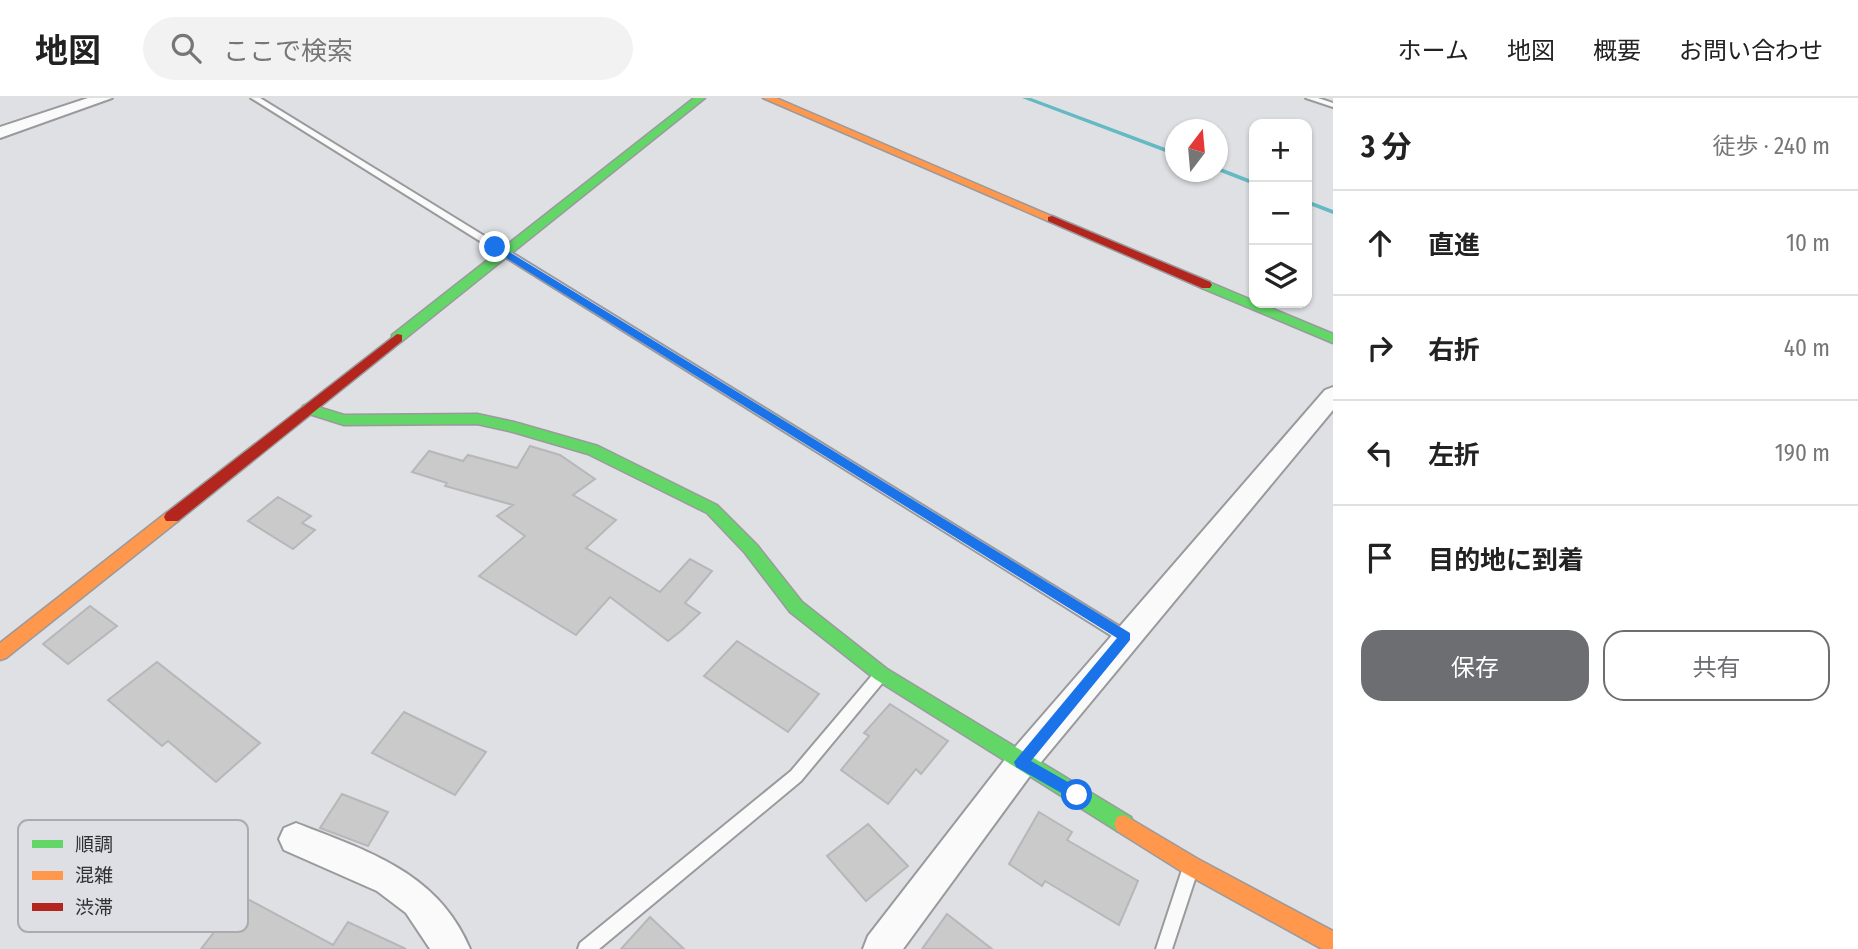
<!DOCTYPE html>
<html lang="ja">
<head>
<meta charset="utf-8">
<style>
  body { margin:0; font-family:"Fira Sans Condensed","Noto Sans JP",sans-serif; background:#f2f2f2; color:#222 }
  .controls { position:absolute; right:21px; top:21px; display:grid; overflow:hidden; border-radius:14px; box-shadow:0 2px 5px #0004 }
  .controls button { width:63px; height:63px; display:grid; place-items:center; padding:0; border:0; border-bottom:2px solid #e0e0e0; background:#fff; color:#222; font:35px sans-serif }
  .compass { position:absolute; left:1165px; top:21px; width:63px; height:63px; border-radius:50%; background:#fff; box-shadow:0 2px 5px #0004; rotate:16deg }
  .stop { position:absolute; width:21px; height:21px; margin:-16px; border:5px solid #1a73e8; border-radius:50%; background:#fff }
  .stop.end { background:#1a73e8; border-color:#fff; box-shadow:0 2px 7px #0008 }
  .list { margin:0; padding:0; list-style:none }
  h2 { display:flex; justify-content:space-between; align-items:center; height:91px; margin:0; padding:0 28px; font-size:30px }
  h2 small { font-size:23px; font-weight:400; color:#767676 }
  .list li { display:grid; grid-template-columns:46px 1fr auto; gap:21px; align-items:center; box-sizing:border-box; height:105px; padding:0 28px; border-top:2px solid #e0e0e0 }
  .list b { display:block; font-size:26px; white-space:nowrap }
  .list em { font-size:23px; font-style:normal; color:#767676 }
  .actions { display:flex; gap:14px; padding:21px 28px }
  .actions a { flex:1; padding:16px 0; border:2px solid #6d6e71; border-radius:21px; text-align:center; font-size:24px; color:#6d6e71 }
  .actions .main { background:#6d6e71; color:#fff }
  .icon { flex:none; width:38px; height:38px; fill:none; stroke:currentColor; stroke-width:2; stroke-linecap:round; stroke-linejoin:round }
  .map { position:relative; flex:none; width:1333px; height:851px; overflow:hidden }
  header { display:flex; align-items:center; gap:42px; box-sizing:border-box; height:98px; padding:0 35px; background:#fff; border-bottom:2px solid #e0e0e0 }
  header strong { font-size:33px }
  nav { display:flex; gap:38px; margin-inline-start:auto; font-size:24px }
  .search { width:490px; height:63px; background:#f2f2f2; display:flex; align-items:center; gap:18px; box-sizing:border-box; padding:0 24px; border-radius:38px; color:#767676; font-size:26px }
  main { display:flex }
  aside { flex:1; background:#fff }
  .map>svg:first-child { display:block }
</style>
</head>
<body>
<header>
<strong>地図</strong>
<div class="search"><svg class="icon" aria-label="search" viewBox="0 0 24 24"><circle cx="10" cy="10" r="6"/><path d="M15 15l6 6"/></svg>ここで検索</div>
<nav><a>ホーム</a><a>地図</a><a>概要</a><a>お問い合わせ</a></nav>
</header>
<main>
<div class="map">
<svg width="1333" height="851" viewBox="0 0 1333 851">
  <rect width="100%" height="100%" fill="#dfe0e4"/>
  <g fill="none" stroke-linecap="round" stroke-linejoin="round">
    <path fill="#65b9c2" fill-rule="evenodd" d="M1022,0h9l145,54v4z
      M1218,69l36,14v4l-36,-14z
      M1307,102l26,10v4l-26,-10z"/>
  </g>
  <path fill="#cacacb" stroke="#b7b6b8" stroke-width="2" d="M530,348l30,9 35,24 -22,16 43,25 -30,28 74,44 30,-33 22,12 -27,32 15,10 -18,17 -14,11 -58,-44 -34,38 -97,-59 46,-40 -28,-20 16,-11 -68,-19 2,-3 -35,-11 17,-21 34,10 5,-6 49,13z
    M278,399l33,19 -9,7 13,7 -22,19 -45,-28z
    M90,508l27,20 -49,38 -25,-20z
    M737,543l82,53 -31,38 -84,-56z
    M157,564l103,81 -44,39 -48,-41 -6,5 -54,-46z
    M890,606l58,37 -27,33 -5,-5 -28,35 -47,-34 28,-34 -5,-3z
    M404,614l82,40 -31,43 -83,-42z
    M342,696l46,18 -20,34 -48,-18z
    M1039,714l33,20 -5,8 71,41 -19,44 -74,-44 -3,5 -33,-22z
    M868,726l40,42 -42,35 -39,-45z
    M242,798l91,49 15,-23 58,27h-205z
    M947,816l45,35h-70z
    M650,819l34,32h-63z"/>
  <g fill="none" stroke-linecap="round" stroke-linejoin="round">
    <defs>
      <path id="lane" d="M251,0h9l870,535 2,4 -2,4 -5,2 -5,-2z
        M1306,0h12l15,5v4z
        M879,573l5,2 2,4 -2,4 -83,100 -202,168h-21l2,-6 211,-172 83,-98z
        M1189,767l6,2 2,6 -25,76h-16l25,-76 2,-6z"/>
      <path id="street" d="M88,0h24l-112,40v-11z
        M1333,289v23l-301,363 -129,176h-40l5,-13 142,-183 315,-363z
        M296,725c71,28 142,49 174,126h-40l-24,-36 -29,-22 -93,-41 -5,-11 5,-11z"/>
      <path id="fast" d="M694,0h11l-303,243h-10v-6z
        M1206,183l127,53v9l-131,-55 -2,-3z
        M308,306l36,11 133,-1 37,8 84,24 119,59 40,40 45,57 85,67 244,148 3,7 -3,7 -7,2 -7,-2 -242,-152 -85,-67 -45,-59 -38,-40 -119,-59 -75,-22 -36,-8 -133,1 -41,-13 -2,-3 2,-3z"/>
      <path id="slow" d="M763,0h13l282,121 -10,2z
        M172,413l8,6 -2,4 -172,137 -6,2v-17l166,-130z
        M1124,717l74,44 135,72v18h-11l-138,-76 -67,-42 -3,-7 3,-7z"/>
      <path id="jam" d="M1052,118l158,66 2,3 -2,3h-8l-154,-67v-4z
        M397,236l5,1v6l-224,180h-12l-2,-4 2,-4z"/>
    </defs>
    <use href="#lane" stroke="#9a9a9d" stroke-width="4"/>
    <use href="#street" stroke="#9a9a9d" stroke-width="4"/>
    <use href="#fast" stroke="#9a9a9d" stroke-width="3"/>
    <use href="#slow" stroke="#9a9a9d" stroke-width="3"/>
    <use href="#jam" stroke="#9a9a9d" stroke-width="3"/>
    <use href="#lane" fill="#fafafb" fill-rule="evenodd"/>
    <use href="#street" fill="#fafafb" fill-rule="evenodd"/>
    <use href="#fast" fill="#63d668" fill-rule="evenodd"/>
    <use href="#slow" fill="#ff974d" fill-rule="evenodd"/>
    <use href="#jam" fill="#b3261e" fill-rule="evenodd"/>
  </g>
  <path fill="#1a73e8" d="M492,147h6l632,388v7l-99,121 51,29v9h-10l-56,-32 -2,-5 103,-124 -625,-389z"/>
  <rect x="18" y="722" width="230" height="112" rx="10" fill="#dedfe5" stroke="#aaabb0" stroke-width="2"/>
  <rect x="32" y="742" width="31" height="8" fill="#63d668"/>
  <rect x="32" y="773" width="31" height="9" fill="#ff974d"/>
  <rect x="32" y="805" width="31" height="8" fill="#b3261e"/>
  <g font-size="19" fill="#303133">
    <text x="75" y="753">順調</text>
    <text x="75" y="784">混雑</text>
    <text x="75" y="816">渋滞</text>
  </g>
</svg>
<div class="controls">
<button>+</button>
<button>−</button>
<button><svg class="icon" aria-label="layers" viewBox="0 0 24 24"><path d="M12 4l9 5-9 5-9-5zM3 14l9 5 9-5"/></svg></button>
</div>
<svg class="compass" viewBox="-18 -18 36 36"><path d="M0-13l5 13h-10z" fill="#e53935"/><path d="M0 13l5-13h-10z" fill="#767676"/></svg>
<div class="stop" style="left:1077px;top:697px"></div>
<div class="stop end" style="left:495px;top:149px"></div>
</div>
<aside>
<h2>3 分<small>徒歩 · 240 m</small></h2>
<ul class="list">
<li><svg class="icon" aria-label="ahead" viewBox="0 0 24 24"><path d="M12 20V5M6 11l6-6 6 6"/></svg><div><b>直進</b></div><em>10 m</em></li>
<li><svg class="icon" aria-label="right" viewBox="0 0 24 24"><path d="M7 20v-9h11M14 6l5 5-5 5"/></svg><div><b>右折</b></div><em>40 m</em></li>
<li><svg class="icon" aria-label="left" viewBox="0 0 24 24"><path d="M17 20v-9H6M10 6l-5 5 5 5"/></svg><div><b>左折</b></div><em>190 m</em></li>
<li><svg class="icon" aria-label="arrive" viewBox="0 0 24 24"><path d="M6 21V4h12l-3 4 3 4H6"/></svg><div><b>目的地に到着</b></div></li>
</ul>
<div class="actions"><a class="main">保存</a><a>共有</a></div>
</aside>
</main>
</body>
</html>
